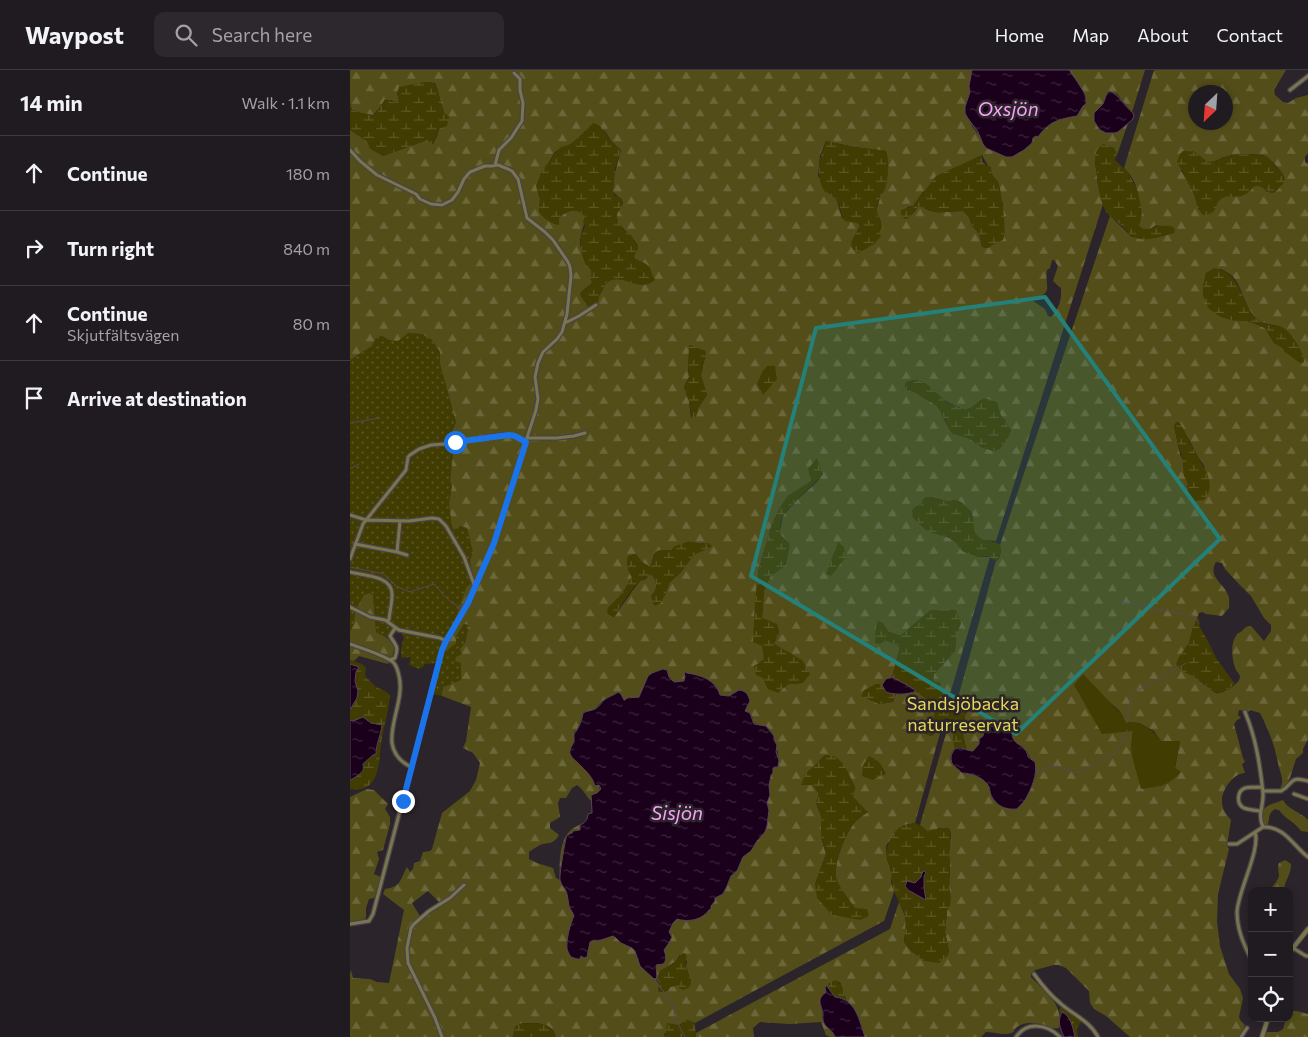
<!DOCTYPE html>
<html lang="en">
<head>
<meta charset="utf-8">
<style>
  body { margin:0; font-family:Commissioner,sans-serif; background:#2d282d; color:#f1f3f6 }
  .controls { position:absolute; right:15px; bottom:15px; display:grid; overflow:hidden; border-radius:10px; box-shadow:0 2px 8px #0003 }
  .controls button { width:45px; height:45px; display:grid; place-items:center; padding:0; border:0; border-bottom:1px solid #3d393e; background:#201b20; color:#f1f3f6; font:25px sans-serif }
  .compass { position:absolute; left:838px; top:15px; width:45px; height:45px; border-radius:50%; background:#201b20; box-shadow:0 2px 8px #0003; rotate:205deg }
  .stop { position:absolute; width:15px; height:15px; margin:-11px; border:4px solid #1a73e8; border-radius:50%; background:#fff }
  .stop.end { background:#1a73e8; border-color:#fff; box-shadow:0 1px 5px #0008 }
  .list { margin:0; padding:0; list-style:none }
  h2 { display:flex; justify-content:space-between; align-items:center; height:65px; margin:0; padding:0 20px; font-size:21px }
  h2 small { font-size:16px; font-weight:400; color:#a2a1a5 }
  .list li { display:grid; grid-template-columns:32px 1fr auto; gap:15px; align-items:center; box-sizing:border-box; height:75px; padding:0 20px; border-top:1px solid #3d393e }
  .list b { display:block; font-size:19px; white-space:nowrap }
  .list p { margin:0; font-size:16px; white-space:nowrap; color:#a2a1a5 }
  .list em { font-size:16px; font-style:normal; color:#a2a1a5 }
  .icon { flex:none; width:28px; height:28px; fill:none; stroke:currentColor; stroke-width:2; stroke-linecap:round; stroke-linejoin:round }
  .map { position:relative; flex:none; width:958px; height:967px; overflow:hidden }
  header { display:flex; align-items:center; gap:30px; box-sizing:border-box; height:70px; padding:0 25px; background:#201b20; border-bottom:1px solid #3d393e }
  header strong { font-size:24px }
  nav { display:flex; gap:28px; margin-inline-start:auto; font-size:18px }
  .search { width:350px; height:45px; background:#2d282d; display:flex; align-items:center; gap:12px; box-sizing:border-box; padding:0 18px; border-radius:10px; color:#a2a1a5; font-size:19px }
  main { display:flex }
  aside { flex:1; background:#201b20 }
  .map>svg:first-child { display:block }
</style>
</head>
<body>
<header>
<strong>Waypost</strong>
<div class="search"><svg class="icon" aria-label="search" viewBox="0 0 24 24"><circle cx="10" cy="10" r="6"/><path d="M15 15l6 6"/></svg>Search here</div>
<nav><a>Home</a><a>Map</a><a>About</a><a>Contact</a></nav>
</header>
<main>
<aside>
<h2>14 min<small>Walk · 1.1 km</small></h2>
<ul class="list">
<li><svg class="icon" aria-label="ahead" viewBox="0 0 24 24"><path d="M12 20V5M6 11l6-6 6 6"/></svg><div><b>Continue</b></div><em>180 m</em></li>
<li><svg class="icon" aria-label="right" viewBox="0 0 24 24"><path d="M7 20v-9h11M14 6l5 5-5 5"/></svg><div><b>Turn right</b></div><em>840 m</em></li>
<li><svg class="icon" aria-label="ahead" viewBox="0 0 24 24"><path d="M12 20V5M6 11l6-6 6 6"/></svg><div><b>Continue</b><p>Skjutfältsvägen</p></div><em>80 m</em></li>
<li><svg class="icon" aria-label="arrive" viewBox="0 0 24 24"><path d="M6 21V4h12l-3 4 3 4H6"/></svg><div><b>Arrive at destination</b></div></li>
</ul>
</aside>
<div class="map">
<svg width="958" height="967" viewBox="0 0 958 967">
  <defs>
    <pattern id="grass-dots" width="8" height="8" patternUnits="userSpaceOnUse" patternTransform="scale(1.25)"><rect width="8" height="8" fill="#413c01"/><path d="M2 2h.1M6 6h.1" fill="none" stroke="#5c5826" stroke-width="1.8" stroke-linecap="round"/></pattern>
    <pattern id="forest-firs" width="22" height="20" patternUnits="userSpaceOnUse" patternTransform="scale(1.25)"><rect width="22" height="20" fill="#534e19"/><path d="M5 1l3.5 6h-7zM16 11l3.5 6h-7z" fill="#6c673a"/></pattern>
    <pattern id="wetland-marsh" width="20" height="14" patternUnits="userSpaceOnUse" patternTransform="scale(1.25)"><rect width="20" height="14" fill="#413c01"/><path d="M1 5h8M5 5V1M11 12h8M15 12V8" fill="none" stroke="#5c5826"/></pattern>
    <pattern id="water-ripples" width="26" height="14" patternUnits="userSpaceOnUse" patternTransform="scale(1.25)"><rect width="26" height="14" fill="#1b001b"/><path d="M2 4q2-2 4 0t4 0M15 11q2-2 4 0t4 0" fill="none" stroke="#3c253c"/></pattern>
  </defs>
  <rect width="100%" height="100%" fill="#2b242b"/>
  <path fill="url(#grass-dots)" d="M57,263l15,1 10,6 8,12v12l16,58 -5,13 2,19 -3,27 2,5 -3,17 11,23 7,2 6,25v28l-21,50 -7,20 19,-27 5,1 -7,29 -1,26 -18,7 -1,9 -13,-3 8,-30 -12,1 -2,3 -4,2 -10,-4 2,-8 -9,1c-3,-6 0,-14 2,-20l-3,-5 -8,-1 -4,6 -13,-6 -3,-37 -18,16 -1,12 -4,9v-272l22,-14 4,-8 6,-2 7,4z
    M711,936l21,15 -5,7 1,9h-3c-2,-10 -4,-20 -13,-25l-2,1 -1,-2z"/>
  <path fill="url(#forest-firs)" fill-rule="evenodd" d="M0,0h622l-3,16 1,6 -4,10 6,24 8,11 44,13 8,-7 1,-5 3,-2h2c12,-15 21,-17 39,-20l6,-10 3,-2c0,-3 0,-6 -1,-9 0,-2 -14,-23 -16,-25h76l-13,42 -15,-18 -8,-3 -2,2 -4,11 -9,9c0,24 19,23 34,10l-11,32 -3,-7 -11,-4 -8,18 3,23 5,19 -107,337c-5,-1 -9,0 -13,-1 -14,-4 -7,-19 -12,-28 -3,-5 -12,-9 -17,-12l-4,2 -22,-6 -6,7 -8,5c1,4 1,9 3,12 11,18 33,12 41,25l20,12h12l-42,144 -15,-20 1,-7 21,-23 1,-16 5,-12 -30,-13 -31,26 -24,-9v16l10,-3 14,7 -8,30 -6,2 -4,6 -6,-1 -14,12 17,8 14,-2 3,-8 17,-1 3,-2 21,16 -4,13 -12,12 10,4 7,-5 4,-11 2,-1 -29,104 -11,2 -17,19 -1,4 1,11 5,16 -1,7 3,10 -10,29 -189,102 -8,-3 -23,14 1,3h-108l-5,-8 -4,-3 -11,-3h-15l-7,4 -2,10h-163v-63l1,-4 2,8 17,1 7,3 12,1 15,-73 -21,-16 2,-5c16,-2 15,-9 22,-22l3,5 3,-3 1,-6 6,-2 3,-9 7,-1 2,-2 10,-36 28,-22 6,-11 4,-17 -7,-10 -10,-5 3,-7 5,-34 -29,-11 1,-9 18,-7v-17l-6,-2 1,-4 6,-3 -2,-5 5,-6 4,-18 -5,-1 -8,12v7l-11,9 1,-5 20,-59 7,-7 -3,-21 3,-7 -6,-25 -7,-2 -6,4 -2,-4 -3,-23 3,-17 -2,-5 3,-27 -2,-19 5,-13 -16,-58v-12l-8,-12 -10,-6 -14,-1 -10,8 -9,-1 -7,-4 -6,2 -4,8 -22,14v-230l17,11 16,15 44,-16 6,4 4,-8 7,-23 -7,-25 -2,-5 -10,-1 -28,11 2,7 -2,3 -6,-3 -8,4 -10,11 -12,-2 -9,-3 -2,-7zM235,61h20l7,11 9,8 -7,26 -1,16 9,8 1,3c-2,4 -6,7 -6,11 -3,11 22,26 21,34 -1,3 -3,5 -4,8l1,3 11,5 5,7 -2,12c-4,1 -8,2 -12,1 -10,-2 -23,-10 -31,0 -2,2 -6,11 -8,14l-16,-7 10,-8c0,-7 1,-15 -6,-18 -3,-10 -8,-19 -5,-29 1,-7 4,-12 4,-20 -8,-9 -18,-6 -26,2l-20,-6 1,-13 -2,-6 3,-20c6,-6 9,-14 14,-21 5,-4 9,-5 14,-7 5,-3 13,-10 16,-14zM476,71l28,6 32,4 -6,47 -4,13 5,11 -6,21 -17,10 -4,-16 6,-11 -2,-3 -16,-5 -5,-17 -19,-25 2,-21zM632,85l9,16 1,4 6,7 1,5 4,18v22l2,6 -17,15 -6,-1 -2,-10 -3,-6 -5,-5 -3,-9 -6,-6c-10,0 -19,2 -29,1 -6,-1 -10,-5 -16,-6l-2,4 -9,9v-12l6,-1 10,-14 34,-25 8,-3zM702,190h2l4,6 -5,15 8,7c1,11 -2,21 -10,29l-3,-1 -3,-7 -12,-8v-2c22,-6 11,-13 14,-29l3,-2zM340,275l16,7 -5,24 6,19 -9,13 -2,8 -5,2 -2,-17 -5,-14 5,-10 -1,-10zM562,310c13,-1 21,11 31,19 6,4 15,8 22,11 16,-4 11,-16 31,-8l5,14 5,5 5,10 -17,20 -13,-4 -11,-8 -18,-6 -7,-11 -5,-12 -4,-5 -14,-8 -7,-5 -9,-2 -1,-5zM473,404l-7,9 -20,18 -13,15 -13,61 -6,13 -2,28 15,7 2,7 -5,12 29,17v22l-14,1 -21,5 -5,-11 -9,-12 4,-2 6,-5 -6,-87 13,-45 7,-16 10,-15zM337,472c6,-1 9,3 17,1l6,5 -13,5 -5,4 -11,15 -12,11 -2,7 -3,7 -13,-1c8,-7 6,-15 0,-22l-3,1 -2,4 -6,2 -7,9 -19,27 -6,-3v-6l14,-14 10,-17c-5,-9 -5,-11 -4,-21l14,6 8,5c3,-5 2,-11 6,-15 4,-4 11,0 16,-2 5,-2 10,-5 15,-8zM313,599l4,1 2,6 5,6 10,-1 1,-4 -1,-5h1c10,5 19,1 28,13 4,3 6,5 7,10l9,1 9,-5 9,3 3,7 -5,10 5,2 3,5v4c4,3 11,3 15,6 8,7 12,30 10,39l-5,1 -4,18 1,9 -3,8 2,7 -2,16 -2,6 -8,9 -6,10 -8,6 -6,14 -6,5 -4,10 -4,8 -8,4v3l-4,5 -5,8 -11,6 -10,1 -8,-2 -4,4 -4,9 3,5 -8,13 1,11 -2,3h-6l-1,7 -2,8 -14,-13 -5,-15 -3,-3 -11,-5 -5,-5 -3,-2 -15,5h-7l-2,2v4l-3,8 -5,1 -1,3 -8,-1 -5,-9 2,-19c3,-4 2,-10 5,-14v-3l-5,-7 -2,-13 -4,-9 -3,-16 3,-5 2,-24 8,-6 1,-3h6l1,-5 4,-3c-6,3 -13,6 -17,11 -9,11 -9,34 -8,47l-4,-2 -3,-10 -16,-5 -8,-4v-7c3,-2 7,-5 11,-7 9,-3 13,0 19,-10l-9,-7v-5l10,-6 -2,-14 2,-5h6l6,-10 5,-3c6,4 9,11 15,17v-7l5,-2 3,-2 -1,-6 -4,1c-3,-15 -16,-18 -22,-29 -1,0 -3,-7 -3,-7l4,-9v-9l3,-2 7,-18 11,-3 7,-8 7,-4 7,-3h5l3,6h1l2,-2 4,-1 8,1c9,-15 4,-24 24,-29zM475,685l18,9 12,23 -2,10 14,15c-3,3 -9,6 -12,10 -10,12 -21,40 -19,56 1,7 14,23 19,30l-40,-24 11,-30 -5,-17v-21l-5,-13 3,-9 -6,-9 6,-24zM78,821l11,11 -19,14 -8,-13zM330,885l7,6 -1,6 5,14 -21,6 -3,4 -6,1 -3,-1 1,-6 -3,-5 4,-9 15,-9z
    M804,0h132l-12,20 1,5 8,7 5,1 8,-5 12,-3v58l-3,4v5l3,2v575l-5,10v4l-7,6 -8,25 -3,3 -5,3c0,-2 2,-5 2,-7 1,-6 -3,-14 -4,-20 -4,-20 -9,-32 -18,-50l-10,-3 -2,2 -9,-2 -1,5 3,3 -4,2 -3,4 9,34 2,4 -3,2 3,9c-12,0 -24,18 -23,29 0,7 4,12 9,18l-4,26 2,3 -11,45 -1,28 3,24 9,28 11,15 3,9 -4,19 1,3 5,5 -5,12h-110l-24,-21 -12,-7 -4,-6 -1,-12 -23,-23 -7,-3h-5l-19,5 -4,4v3c15,16 33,27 28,51 -9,2 -17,-6 -28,-5 -5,0 -11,1 -15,5 -3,3 -1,4 -5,5 -7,3 -17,-1 -25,-1l-5,5h-116c-4,-13 -8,-29 -19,-37 -1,-6 -4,-12 -6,-18l-11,1 -1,4 -2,-1 -1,2 1,4c-10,8 -2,17 -4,26 3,8 11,12 13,19h-5l-4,-2 -5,-13 -32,2 -29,-2 -7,6 1,9h-58v-4l194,-104 9,-27 6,14 1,7 -2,19 7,9 14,10 24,-10 -4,-19 2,-21 3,-7v-12l-1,-4 1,-22 -1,-11 2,-21 -1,-4 -11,-2 -5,3h-7l-7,-6 30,-106 5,5 -2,15 2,9c-11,12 0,17 7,25 10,1 23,5 27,14 1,3 1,6 2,8 4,11 15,15 26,14 3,-3 6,-6 8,-9 4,-8 12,-21 11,-31 0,-7 -7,-10 -9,-18l-12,-9 -5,-11c-12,-4 -14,-7 -27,-2 1,5 1,6 -4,10v5l-6,7 -6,-1c-5,-16 -8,-27 2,-41l20,-1 19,1 -46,-6 -6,2 40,-144h1c4,-5 4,-9 3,-16l110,-329 22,21 22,1 20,-5 -12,-6 -6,-2c-5,4 -10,7 -16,2 -3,-22 3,-41 -16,-59zM846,22h30v30h-30zM843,81c4,3 11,10 16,11 7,0 13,-5 19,-6 7,-2 27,-2 35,-1 6,2 19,16 21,22l-17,15c-3,-4 -6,-7 -12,-7 -3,4 -6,7 -10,9 -10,2 -21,-1 -27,8l-21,3c-1,-10 -10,-26 -16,-34zM871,199c4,2 10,5 13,9 8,9 12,32 22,40 5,5 11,6 18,7 12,2 22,15 26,26l-15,1 -2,-4 -9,-5 -9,-15 -17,-7h-13l-16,-5 -16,-29 3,-14zM824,356l15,13 9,18 7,10 -18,21 1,-4 -4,-9 -1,-15 -3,-6zM866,492l6,1 3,6 13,14 13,13 13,22 7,7v6l-7,10 -13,-15c-5,0 -6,2 -9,5 -4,3 -4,1 -6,5 -6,8 -4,25 0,34 1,2 4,4 4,7 0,7 -18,18 -24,16 -2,-1 -20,-15 -22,-17 -12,-5 -12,-4 -16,-17l11,-16 4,-15 6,-15 3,-1 4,2 16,2 7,-8c0,-4 1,-9 -1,-13 -4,-12 -21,-18 -12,-33zM724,615c17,9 46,16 51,37l14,1 15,8 7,10h19l-5,27 -44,-20 2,-17z
    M19,523l4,2 3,37c17,8 24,14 12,32l-29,-8 -5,5 -4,-1v-28l4,-9 1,-12 9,-16z
    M17,719l7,1 14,14 -3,5 5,8v7l-7,26 -6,2 2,7 -5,15 9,4 -9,20 -5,1 -3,9v9l-2,3 -14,2v-125z
    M933,730c5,10 18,12 25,20v12l-7,-1c-6,-9 -16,-12 -22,-21l-4,-1c-9,6 -4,10 -8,17l-3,-1c-3,-13 -3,-18 11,-22 3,-1 5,-2 8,-3z
    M935,790l6,4c1,9 -7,17 -7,27h-15c3,-4 9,-10 10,-15 0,-5 -2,-8 0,-13z
    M941,941h6l11,3v23h-44l3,-5h11l5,-3 3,-11h3v-5z"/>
  <path fill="url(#wetland-marsh)" fill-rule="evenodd" d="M75,12l9,1 3,5 7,25 5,3 -2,10 -8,3 -6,15 -6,-4 -44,16 -13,-7 -3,-8 -17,-11v-27l2,7 9,3 12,2 4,-3 8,-13 12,4 2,-3 -2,-7 2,-6z
    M243,53c10,2 12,10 18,18 3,3 6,6 10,9l-6,19 -2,23 2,4 6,2 2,6 -6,10v5l7,11 7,5 2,3v2l5,6v3l-4,7 1,3c5,3 12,4 15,9 2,5 2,7 5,12 -16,14 -32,-8 -47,2 -4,3 -5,9 -9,13l-1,7 -9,6 -8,-11 -1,-4 12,-10 -2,-6 2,-3c-1,-4 -2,-8 -6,-9 -6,-16 -8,-23 -1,-39l-2,-4 2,-6c-8,-9 -18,-6 -26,2v7c-8,-1 -15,-6 -20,-13l1,-13 -2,-6 -2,-7 5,-13 3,-4 11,-16 6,-6 8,-2 12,-9z
    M476,71l28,6 27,3 5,1c4,8 2,30 -1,38 -3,6 -7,11 -8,18 -2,11 10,17 3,30 -5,7 -14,12 -22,16 -15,-9 -1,-17 2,-27l-2,-3 -14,-2c-6,-16 -3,-22 -20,-30 -9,-18 -5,-32 2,-50z
    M753,74l11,4 3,7 -2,5 13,12 10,20 4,21 -2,10v4c6,5 11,2 16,-2 7,2 16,-2 19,5l-1,3c-11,2 -26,9 -38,5 -7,-2 -9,-8 -14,-12 -6,-6 -13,-9 -17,-16 -5,-11 -7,-23 -8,-34 -1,-11 -6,-25 6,-32z
    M833,81c3,0 8,0 11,1 6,2 10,10 17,10 6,-1 12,-5 18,-6 8,-2 30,-3 38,1 4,2 5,6 8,9 6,6 9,6 10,15 -18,24 -13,5 -30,5 -4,3 -7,8 -13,10 -6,2 -14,-2 -20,2 -10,6 0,15 -19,17l-5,-6 -3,-13 -18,-34 3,-8z
    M632,85v6l4,4 5,2c0,9 5,11 8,18 3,10 8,46 4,55l-11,5 -4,3 -6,-1 -2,-10 -3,-6 -5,-5 -3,-9 -6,-6c-10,0 -19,2 -29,1 -6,-1 -10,-5 -16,-6 -3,5 -7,12 -14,13l-3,-5v-4l12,-4 23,-30z
    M864,198c28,5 25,30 40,48 3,4 11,9 17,9 4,1 7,0 11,2 9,5 22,25 22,35l-4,1 -15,-11 -2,-4 -9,-5 -9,-15 -17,-7h-13l-16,-5 -11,-8 -5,-13v-8l3,-14z
    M339,275l17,6 -5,25 6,19 -9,13 -2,8 -4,3 -3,-18 -5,-14 5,-10 -1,-10z
    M419,294l6,2 2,13 -14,16 -6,-11 5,-12z
    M562,310c14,-1 21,10 31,19 5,5 15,8 22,11 16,-4 11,-16 32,-8l4,14 5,5 5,10 -4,9 -7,9 -6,2 -13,-4 -11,-8 -18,-6 -5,-8 -7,-15 -4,-5 -14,-8 -7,-5h-7c-3,-3 -3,-6 -2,-10z
    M826,352h2l3,2c5,11 11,21 16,32 8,14 20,28 7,44l-9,1 -5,-3 -2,-3v-11l-4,-9 -1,-15 -6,-20 -3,-14z
    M467,388l6,16c-10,12 -35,31 -41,44 -2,4 -2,10 -3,15l11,11 -4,21 -16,12 -6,13 -2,28 15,6 2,8 -5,12 29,17 7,13 -7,9 -14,1 -11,9 -10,-4 -5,-11 -7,-3 -2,-9 4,-2 6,-5 -2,-13 -9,-4 2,-41 3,-29 13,-45 7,-16 10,-15 23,-15 -3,-12z
    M578,426c6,1 13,5 19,5 4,1 8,-2 12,0 6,2 13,12 14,18 2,9 -2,11 6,18 6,7 12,1 21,8l1,8 -4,8c-4,-1 -6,-4 -10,-5 -2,0 -6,1 -8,1 -1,0 -14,-5 -15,-5 -5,-2 -6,-9 -10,-12 -8,-5 -18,-5 -26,-9 -5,-2 -9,-9 -15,-13l-1,-8 10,-7 1,-4z
    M337,472h7l4,2 11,-1 3,3 -2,2 -13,5 -5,4 -11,15 -12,11 -2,7 -6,13 -6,3 -2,-3 -2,-7c8,-7 6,-15 0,-22l-2,1c-3,4 -6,4 -10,7 -6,5 -14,18 -19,25 -3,4 -2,7 -6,10l-6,-3 -1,-3 1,-3 14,-14 10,-17c-5,-10 -5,-9 -4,-21l6,-2h2l6,8 8,5c4,-6 3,-17 11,-17 3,0 6,1 9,1l5,-5z
    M488,472l6,5 2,10 -15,19 -5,-2z
    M581,540h25l5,13 -5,12 -1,16 -21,23 -1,7 8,2 -2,5 13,18c21,-6 45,-11 68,-9l1,5 -13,7 -19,-1 -20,1 -5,7 7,16 -9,1 5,17 -7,-3 -5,1 -2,-9 2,-15c-5,-5 -7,-7 -13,-4l-4,11 -6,5 -12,-4 13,-12 4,-13 -25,-19 -20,-11 8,-30 -14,-7 -6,4 -5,-1 1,-16 2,-6 5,2 6,9 11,4z
    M848,546l2,11 11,20 5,11 19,26c-6,5 -14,12 -22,7 -2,-1 -4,-3 -6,-5 -4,-4 -9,-5 -13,-10 -7,-3 -14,-4 -18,-12l2,-5 11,-16 4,-15z
    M0,590l12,4 4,4 -1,8 11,11 9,4 5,4c-1,14 -5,28 -8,42 -3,15 0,47 -20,52 -4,1 -8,0 -12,0v-9c3,-1 12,-7 13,-10 1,-2 0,-4 0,-6l10,-9 3,-1 6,-28 -12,-3 -7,-5 -10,3 -3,-1c0,-2 0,-5 0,-8 1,-5 6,-10 7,-15 3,-10 -6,-18 1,-29l-8,-4z
    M526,614l6,1 3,6 5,2 6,1 -3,8 -14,2 -18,-8 3,-6z
    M476,685c17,-1 22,19 29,32l-2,10 15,15c-4,3 -10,6 -13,10 -10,12 -21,40 -19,55 2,9 13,23 19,31l12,1 2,7 -9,4 -28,-5 -15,-17 -2,-14 11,-30 -5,-17v-21l-5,-13 3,-9 -6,-9h-12l4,-11z
    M519,686c11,5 12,8 17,18l-14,6 -10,-4 1,-11z
    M565,753l5,2 7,6c8,-1 14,-4 22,-3l2,6 -2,21 1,11 -1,9v13l2,9 -1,8 -3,6 -2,21 4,19 -1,4 -6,6 -3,2 -14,-2 -14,-10 -7,-9c0,-9 3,-17 1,-27 -3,-8 -8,-16 -11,-24 -3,-6 -1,-12 -3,-19 -1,-5 -3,-9 -4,-14 -2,-12 5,-28 16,-32 4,-2 8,-2 12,-3zM576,803c-3,7 -3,19 -1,27l-17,-10 -1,-6 5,-1 3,1 7,-9z
    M333,883l3,1c1,4 -1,8 0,12 1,8 12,21 -3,24l-7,-4 -6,1 -5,5h-4l-3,-1 1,-6 -3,-5 4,-9 15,-9z
    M486,910c6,3 9,14 10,20l-11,-2 -7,-9 1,-6z
    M337,950l8,3 1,14h-31l2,-14 12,2z
    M172,953c18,1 25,-3 35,14h-44l2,-10z"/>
  <path fill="#413c01" d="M733,604l40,42 2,6c14,-2 29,8 36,19h19l-5,27 6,4c-14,15 -20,14 -40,17l-9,-33 -1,-8 2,-17 -31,3 -28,-49z"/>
  <path fill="url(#water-ripples)" stroke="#584458" d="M622,0h97c2,2 16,23 16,25 1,3 1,6 1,9l-3,2 -6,10c-17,3 -28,5 -39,21l-2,-1 -3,2 -1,5 -8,7 -12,7h-6l-20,-9 -3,-4 -5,-12 -11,-15 -2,-4v-6l5,-15 -1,-6z
    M759,21c11,4 15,15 24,22l1,3 -2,4 -14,12 -3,1h-9l-6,-3 -6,-9v-8l9,-9 4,-11z
    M0,594l9,3 -3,5 -1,9 3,10 -1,7 -7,12z
    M313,599l4,1 2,7 5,5 10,-1 1,-4 -1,-5h1l2,1c14,2 29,7 33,22l9,1 10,-6c7,1 9,4 11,11l-5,10 5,2 4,11 12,2 8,10v4l3,5 -1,7 3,8 -1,7h-3l-2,1v5l-2,2 -2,11 1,9 -3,8 2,7 -2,16 -2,6 -8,9 -6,10 -8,6 -6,14 -6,5 -4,10 -4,8 -8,4v3l-4,5v3l-2,1c-8,11 -22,12 -32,9l-4,4 -4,9 3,5 -3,6 -5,7c2,5 3,11 -1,14l-7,1 1,13 -3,1 -14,-13 -5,-15 -3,-3 -11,-5 -5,-5 -3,-2 -15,5 -4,-1 -4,2 -3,15 -3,1 -3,-2 -1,3h-3l-6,-2c-2,-3 -3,-5 -4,-8 -1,-9 3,-25 7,-33 -1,-4 -4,-6 -5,-10 -1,-5 -1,-10 -3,-15 -2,-3 -5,-7 -6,-11 -1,-4 5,-40 7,-45l5,-2 1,-2 7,-1v-5c5,-2 8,-6 8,-11l4,-1v-2l-1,-16 6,-2 4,-4 -2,-4 -4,1c-2,-8 -8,-14 -14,-20 -3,-4 -9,-7 -11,-12 -1,-5 2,-8 4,-12 0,-2 0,-6 0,-8 5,-6 8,-14 9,-21 3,-2 8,-2 12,-4 4,-2 6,-6 9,-9 5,-4 11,-5 14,-8l3,2 3,6h1l2,-2 12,-1 9,-21 4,-3z
    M542,607c8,5 17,8 24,14 -8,4 -22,4 -30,1l-4,-7 4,-6z
    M13,647l8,6 11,2c-1,10 -6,19 -6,29l-3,1 -10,9c0,2 1,4 0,6 -1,3 -10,9 -13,10v-60l3,1z
    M642,656h6l14,7c1,15 13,8 16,24l7,5c3,12 -4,28 -10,38 -2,3 -6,6 -8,9 -12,1 -21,-3 -26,-14 -1,-2 -1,-5 -2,-8 -4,-9 -18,-14 -27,-14 -3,-3 -6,-5 -9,-8 -5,-7 0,-19 8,-17 5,1 7,3 12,3l6,-7v-5l4,-3 1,-4 -1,-3z
    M574,801l2,1 -2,5v11l2,12 -18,-10 -3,-4 2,-5 8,2 6,-6 1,-4z
    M476,915l9,12c21,2 24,23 30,40h-30c-2,-6 -6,-7 -10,-12 -3,-5 -2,-7 -2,-12 -2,-9 -7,-13 3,-21l-1,-4z
    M712,942c9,4 11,16 13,25h-11c-4,-9 -7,-16 -2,-25z"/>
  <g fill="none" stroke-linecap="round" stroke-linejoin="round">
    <path stroke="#584458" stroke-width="1" d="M0,353l30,-5
      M0,399l9,-5
      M0,497l34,7 12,12 14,6 24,-8c9,10 16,21 29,23
      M767,531l77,15 5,7
      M117,537h5
      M777,653l4,-29 55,-31
      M686,700l21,-4 14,6h10l24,-15 9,-3 10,-16 3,-8
      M307,906v3l3,3
      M304,909l20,26 1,13 10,19"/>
    <defs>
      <path id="minor" d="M940,20l18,-14
        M0,80l10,11 17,14 39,19 4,5 11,5 11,1 10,-5 6,-8 6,-13 6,-7 15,-6h7l6,-1 10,4 4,2 6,8 9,39 18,14 8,8 15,22 2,5 1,9 -4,38 -5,18 -5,7 -14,13 -5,11 -3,14 3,22 -2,11 -16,49 -22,73 -21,51 -35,67 -69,264 -4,7 -19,3
        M145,95l4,-15 12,-12 11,-17 1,-18 -3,-13v-11l-6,-6
        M215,253l14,-7 17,-11
        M177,368h30l17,-2 11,-3
        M0,445l16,5 43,1 23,-3 7,1 7,7 18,31 11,30
        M5,474l42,8 10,3
        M47,482l3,-31
        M0,489l13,-35 43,-54 2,-13 2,-2 9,-6 12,-4 13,-1 56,-9c11,-1 17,2 26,7
        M0,502c13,4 43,3 42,23 0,8 -2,16 -3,24l-1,3
        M0,537l20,10 15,3 14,10 41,8 6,3
        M0,574c11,4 34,11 43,18 4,4 5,9 6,14 8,32 -28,71 12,91
        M40,590l5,-2c4,-12 1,-12 -5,-22l5,-8
        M895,642c11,26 15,53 18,81 1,14 -6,20 0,34
        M913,721h18c14,-8 7,-15 27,-10
        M944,724l14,5
        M910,741c-5,-1 -11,-1 -16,-3 -8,-4 -7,-17 1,-20 5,-1 12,-1 17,-1
        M879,774h8l26,-17c22,-1 30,19 45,30
        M943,878l13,8h2
        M902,891c-8,-16 -15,-31 -15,-49 1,-21 24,-63 18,-80
        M684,904c8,11 16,21 26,29 13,12 30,18 38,34
        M92,967l-7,-19 -27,-55 -1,-15 4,-20 3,-4 15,-13 21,-13 14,-13
        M666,967c11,-16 31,-13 44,0
        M891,967l6,-9"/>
      <path id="tertiary" d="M939,883l19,-24
        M912,967l6,-19"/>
    </defs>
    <use href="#minor" stroke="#494249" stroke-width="5.5"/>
    <use href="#tertiary" stroke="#494249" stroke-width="6"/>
    <use href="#minor" stroke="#78754f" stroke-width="3"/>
    <use href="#tertiary" stroke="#78754f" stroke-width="4"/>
  </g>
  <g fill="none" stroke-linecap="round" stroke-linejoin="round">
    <path stroke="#1a73e8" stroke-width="6" d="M53,731l39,-151 4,-9 22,-38 26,-60 32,-101 -11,-6 -6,-1 -54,7"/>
  </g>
  <path fill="#24817a" fill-opacity="0.2" stroke="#24817a" stroke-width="4" stroke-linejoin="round" d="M695,227l175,242 -204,195 -265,-158 65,-248z"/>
  <g text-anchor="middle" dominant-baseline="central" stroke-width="5" stroke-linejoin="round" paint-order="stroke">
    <g font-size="18" fill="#e6d954" stroke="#2b242b">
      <text x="613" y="633">Sandsjöbacka<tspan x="613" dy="21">naturreservat</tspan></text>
    </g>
    <g font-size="19" font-style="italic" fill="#f9a0f7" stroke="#2b242b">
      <text x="658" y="38">Oxsjön</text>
      <text x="327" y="742">Sisjön</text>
    </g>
  </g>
</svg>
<div class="controls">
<button>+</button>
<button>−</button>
<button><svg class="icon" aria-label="locate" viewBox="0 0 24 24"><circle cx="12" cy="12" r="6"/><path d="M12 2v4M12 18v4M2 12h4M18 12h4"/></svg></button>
</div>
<svg class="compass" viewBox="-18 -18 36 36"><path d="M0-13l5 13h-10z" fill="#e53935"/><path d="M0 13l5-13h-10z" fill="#a2a1a5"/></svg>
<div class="stop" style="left:105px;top:372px"></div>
<div class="stop end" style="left:53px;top:731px"></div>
</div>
</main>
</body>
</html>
